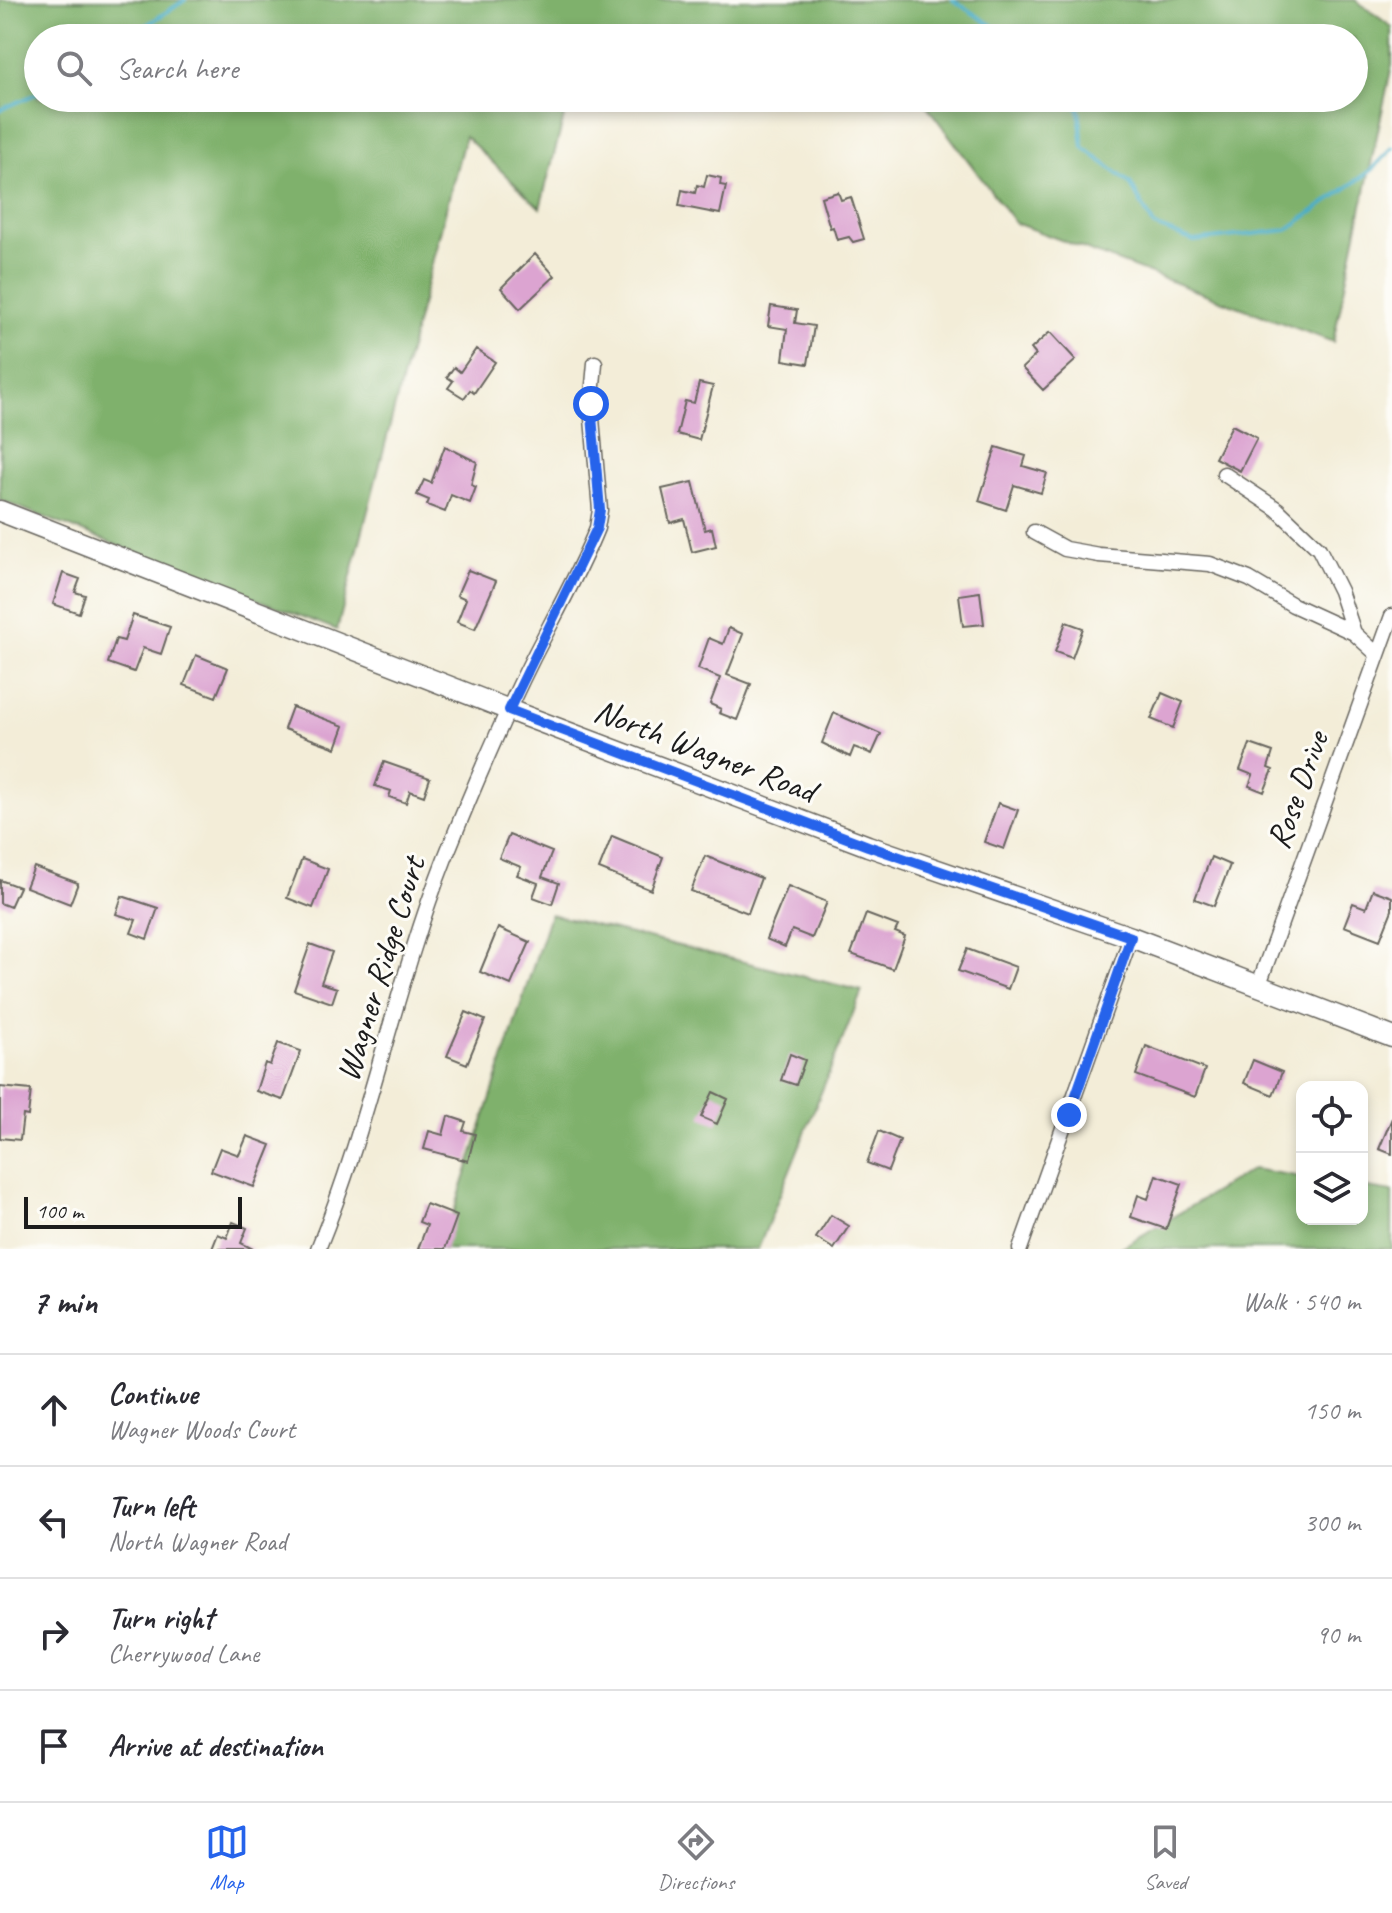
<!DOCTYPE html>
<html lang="en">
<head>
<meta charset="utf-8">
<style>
  body { margin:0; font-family:Caveat,sans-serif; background:#f2f2f3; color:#2b2b33 }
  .controls { position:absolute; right:24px; bottom:24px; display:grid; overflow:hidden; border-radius:16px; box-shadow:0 4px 12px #0003 }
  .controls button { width:72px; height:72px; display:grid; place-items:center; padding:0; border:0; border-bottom:2px solid #e1e1e2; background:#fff; color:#2b2b33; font:40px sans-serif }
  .scale { position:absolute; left:24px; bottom:20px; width:218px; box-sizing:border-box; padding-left:8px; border:4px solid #1c1c1c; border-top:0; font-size:22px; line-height:28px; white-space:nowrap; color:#1c1c1c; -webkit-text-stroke:6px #fdfcf7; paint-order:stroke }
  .stop { position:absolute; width:24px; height:24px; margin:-18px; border:6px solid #2563eb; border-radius:50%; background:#fff }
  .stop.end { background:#2563eb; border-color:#fff; box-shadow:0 2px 8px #0008 }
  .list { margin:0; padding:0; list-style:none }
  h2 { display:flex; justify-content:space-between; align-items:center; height:104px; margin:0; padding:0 32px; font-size:34px }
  h2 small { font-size:26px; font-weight:400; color:#7c7c81 }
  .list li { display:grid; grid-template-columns:52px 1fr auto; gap:24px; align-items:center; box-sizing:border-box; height:112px; padding:0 32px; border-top:2px solid #e1e1e2 }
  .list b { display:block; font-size:30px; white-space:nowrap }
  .list p { margin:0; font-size:26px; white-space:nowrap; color:#7c7c81 }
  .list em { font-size:26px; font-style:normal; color:#7c7c81 }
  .icon { flex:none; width:44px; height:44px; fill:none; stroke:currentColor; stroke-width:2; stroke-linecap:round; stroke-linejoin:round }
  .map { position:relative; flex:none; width:1392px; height:1249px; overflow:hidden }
  .search { position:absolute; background:#fff; box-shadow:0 4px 12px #0003; left:24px; right:24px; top:24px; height:88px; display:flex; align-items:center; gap:20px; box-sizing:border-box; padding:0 28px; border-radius:44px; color:#7c7c81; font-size:30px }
  .sheet { height:552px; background:#fff }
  nav { display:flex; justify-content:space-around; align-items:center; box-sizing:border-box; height:112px; border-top:2px solid #e1e1e2; background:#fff; font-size:22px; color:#7c7c81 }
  nav a { display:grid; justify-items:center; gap:4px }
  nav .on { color:#2563eb }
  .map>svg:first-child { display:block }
</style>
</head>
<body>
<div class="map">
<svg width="1392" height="1249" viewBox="0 0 1392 1249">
  <rect width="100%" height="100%" fill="#fdfcf7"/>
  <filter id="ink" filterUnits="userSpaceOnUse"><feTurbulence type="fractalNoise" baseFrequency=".0125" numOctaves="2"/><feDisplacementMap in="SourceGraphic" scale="16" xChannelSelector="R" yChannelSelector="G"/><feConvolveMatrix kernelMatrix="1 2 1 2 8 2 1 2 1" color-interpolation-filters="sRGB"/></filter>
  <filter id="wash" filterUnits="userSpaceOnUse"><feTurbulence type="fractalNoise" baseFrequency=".006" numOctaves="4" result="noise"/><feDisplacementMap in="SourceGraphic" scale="32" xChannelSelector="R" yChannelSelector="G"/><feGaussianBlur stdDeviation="1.8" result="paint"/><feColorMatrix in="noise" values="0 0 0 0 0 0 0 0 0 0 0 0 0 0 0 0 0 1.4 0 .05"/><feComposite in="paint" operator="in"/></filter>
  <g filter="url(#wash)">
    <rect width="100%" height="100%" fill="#f3edd8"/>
    <path fill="#7fb16c" stroke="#4e6644" stroke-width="2" d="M0,0h1355l37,27v38l-59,277 -318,-119 -94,-125h433v-60h-1316v60h531l-29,110 -75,-72 -128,494 -337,-130z
      M550,914l312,77 -104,258h-316z
      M1253,1169l49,8v42h60v-32l30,5v57h-273z"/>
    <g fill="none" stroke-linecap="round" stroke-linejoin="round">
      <path stroke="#48adc7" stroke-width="4" d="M953,0l58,38
        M127,38l58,-38
        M1071,98l8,12 4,37 47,36 24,43 40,15 93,-11 85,-60 20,-22
        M0,110l38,-17"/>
    </g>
    <g id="blocks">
      <path fill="#dca4d1" d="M707,175l14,3 -1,7 6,1 -6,28 -41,-8 3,-16 13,3 2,-8 7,2z
        M838,192l3,8 10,-3 13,42 -11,3 -4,-5 -12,3 -4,-13 -3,1 -9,-31z
        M535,254l20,22 -35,33 -19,-21z
        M771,306l26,4 -2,13 19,3 -6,38 -25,-4 4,-31 -19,-3z
        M1050,332l26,28 -33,30 -21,-22 14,-13 -5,-6z
        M476,349l19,13 -21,31 -4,-3 -6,8 -16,-10 5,-7 -6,-4 7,-10 6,5z
        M699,383l14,3 -14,54 -22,-6 8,-33 9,2z
        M1232,425l25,13 -17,33 -25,-13z
        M445,446l32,16 -6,23 5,2 -6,16 -19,-8 -6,17 -18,-7 2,-5 -12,-5 7,-15 7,3z
        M996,447l30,9 -3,10 24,7 -6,20 -27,-8 -8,25 -27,-9z
        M693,482l12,48 7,-2 4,18 -24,6 -8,-33 -14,4 -8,-34z
        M468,570l28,11 -21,48 -18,-7 9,-23 -9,-4z
        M63,573l17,6 -5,13 10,3 -6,18 -26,-9z
        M980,592l4,32 -21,2 -4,-31z
        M133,615l37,12 -9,27 -18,-6 -9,24 -26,-9 8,-24 8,2z
        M1066,622l17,6 -11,30 -17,-6z
        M729,628l14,6 -16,41 24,9 -14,36 -18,-7 2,-4 -11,-5 10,-26 -22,-9 11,-31 14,6z
        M196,655l32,13 -12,29 -32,-12z
        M1162,693l21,9 -10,26 -22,-9z
        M292,707l52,19 -8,22 -52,-19z
        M834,713l47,21 -9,20 -18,-7 -4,10 -28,-14z
        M1250,744l23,8 -5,16 5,2 -9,22 -15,-6 4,-11 -13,-5z
        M384,762l46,16 -6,18 -14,-5 -4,12 -17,-6 2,-6 -16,-5z
        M998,803l20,7 -14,39 -20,-7z
        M509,835l43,17 -10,25 17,6 -7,21 -19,-7 5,-14 -21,-8 4,-8 -22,-9z
        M612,836l51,21 -12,33 -52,-21z
        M705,856l56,22 -13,35 -57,-22z
        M1211,857l19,8 -16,41 -19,-7z
        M302,859l26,10 -15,39 -26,-10z
        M34,867l44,16 -8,21 -44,-17z
        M0,880l19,7 -9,20 -10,-4z
        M788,886l39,16 -15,36 -20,-8 -7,17 -19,-8z
        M1373,890l19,7v13l-12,30 -36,-14 9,-23 13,5z
        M122,896l36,12 -11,31 -16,-6 5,-13 -20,-6z
        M866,914l32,12 -3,6 10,4 -12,33 -42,-15z
        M498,928l32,14 -19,43 -31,-13z
        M310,944l22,8 -11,31 16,5 -5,15 -38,-13z
        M967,949l49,18 -8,22 -50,-18z
        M466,1012l19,8 -18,44 -20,-8z
        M278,1043l23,8 -18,49 -27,-9 9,-28 5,2z
        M1146,1046l59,23 -10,28 -59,-22z
        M790,1054l15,6 -9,25 -15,-5z
        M1253,1060l29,12 -9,23 -29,-12z
        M0,1087l31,3 -3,26 -5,-1 -3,25 -20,-2z
        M713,1092l15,7 -11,25 -16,-7z
        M448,1116l18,6 -3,9 12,3 -7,27 -44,-12 5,-18 14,4z
        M1392,1118v36l-13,-5z
        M879,1131l21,9 -12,31 -21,-8z
        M247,1136l24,9 -17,42 -43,-16 9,-23 19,7z
        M1156,1175l26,9 -16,45 -35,-12 7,-22 10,4z
        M426,1204l31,12 -12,33h-27l9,-24 -8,-3z
        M831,1215l18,11 -15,23 -18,-11z
        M233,1222l14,6 -6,15 12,6h-41l6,-15 9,4z"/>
    </g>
  </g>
  <g filter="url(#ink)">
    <use href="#blocks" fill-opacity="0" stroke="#67655e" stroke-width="2"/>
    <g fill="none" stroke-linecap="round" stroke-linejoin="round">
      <defs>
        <path id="street" d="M1224,474l53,35 42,40 21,42 14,42 24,22
          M1034,532l31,17 34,6 111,9 39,15 44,26 61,28
          M1259,984l133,-368
          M318,1249c52,-127 77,-263 127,-391 27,-67 56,-136 88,-200 22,-43 46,-85 64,-130l3,-18 -9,-103 4,-44
          M1020,1249l111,-312"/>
        <path id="secondary" d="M0,511l522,204 346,131 263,91 261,100"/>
      </defs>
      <use href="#street" stroke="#67655e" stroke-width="17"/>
      <use href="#secondary" stroke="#67655e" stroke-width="23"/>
      <use href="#street" stroke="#fff" stroke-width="14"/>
      <use href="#secondary" stroke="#fff" stroke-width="20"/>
    </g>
  </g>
  <g fill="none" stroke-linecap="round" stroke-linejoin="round" filter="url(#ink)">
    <path stroke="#2563eb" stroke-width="10" d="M591,404l9,106 -3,18 -88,182 359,136 263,91 -62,178"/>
  </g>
  <g text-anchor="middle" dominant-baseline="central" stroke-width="6" stroke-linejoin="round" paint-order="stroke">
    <g font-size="34" fill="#1c1c1c" stroke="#fdfcf7">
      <text transform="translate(705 750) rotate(21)">North Wagner Road</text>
      <text transform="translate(1297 790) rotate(-70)">Rose Drive</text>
      <text transform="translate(380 969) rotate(-73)">Wagner Ridge Court</text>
    </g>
  </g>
</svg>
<div class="controls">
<button><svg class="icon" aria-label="locate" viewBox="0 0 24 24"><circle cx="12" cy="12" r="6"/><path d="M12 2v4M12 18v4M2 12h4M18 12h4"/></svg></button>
<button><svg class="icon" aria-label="layers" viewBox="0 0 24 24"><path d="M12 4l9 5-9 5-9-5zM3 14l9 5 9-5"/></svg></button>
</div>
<div class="scale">100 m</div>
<div class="stop" style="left:591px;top:404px"></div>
<div class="stop end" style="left:1069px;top:1115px"></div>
<div class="search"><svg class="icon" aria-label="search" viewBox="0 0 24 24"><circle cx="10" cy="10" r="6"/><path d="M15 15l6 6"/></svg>Search here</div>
</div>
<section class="sheet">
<h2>7 min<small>Walk · 540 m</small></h2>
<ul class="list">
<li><svg class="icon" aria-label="ahead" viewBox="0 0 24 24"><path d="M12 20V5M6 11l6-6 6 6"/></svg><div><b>Continue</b><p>Wagner Woods Court</p></div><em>150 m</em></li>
<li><svg class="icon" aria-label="left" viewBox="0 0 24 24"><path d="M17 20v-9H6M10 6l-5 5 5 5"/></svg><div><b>Turn left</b><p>North Wagner Road</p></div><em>300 m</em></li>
<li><svg class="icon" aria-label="right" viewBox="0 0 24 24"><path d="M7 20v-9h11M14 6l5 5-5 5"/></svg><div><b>Turn right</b><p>Cherrywood Lane</p></div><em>90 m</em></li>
<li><svg class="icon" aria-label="arrive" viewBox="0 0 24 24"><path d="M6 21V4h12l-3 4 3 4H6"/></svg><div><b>Arrive at destination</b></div></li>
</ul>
</section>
<nav>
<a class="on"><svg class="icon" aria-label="map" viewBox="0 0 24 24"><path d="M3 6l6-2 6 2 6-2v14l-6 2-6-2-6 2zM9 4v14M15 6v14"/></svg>Map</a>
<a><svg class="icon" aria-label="directions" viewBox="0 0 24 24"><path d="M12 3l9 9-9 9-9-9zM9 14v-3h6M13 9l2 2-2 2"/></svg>Directions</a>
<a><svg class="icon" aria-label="saved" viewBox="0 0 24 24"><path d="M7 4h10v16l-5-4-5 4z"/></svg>Saved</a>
</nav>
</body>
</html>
